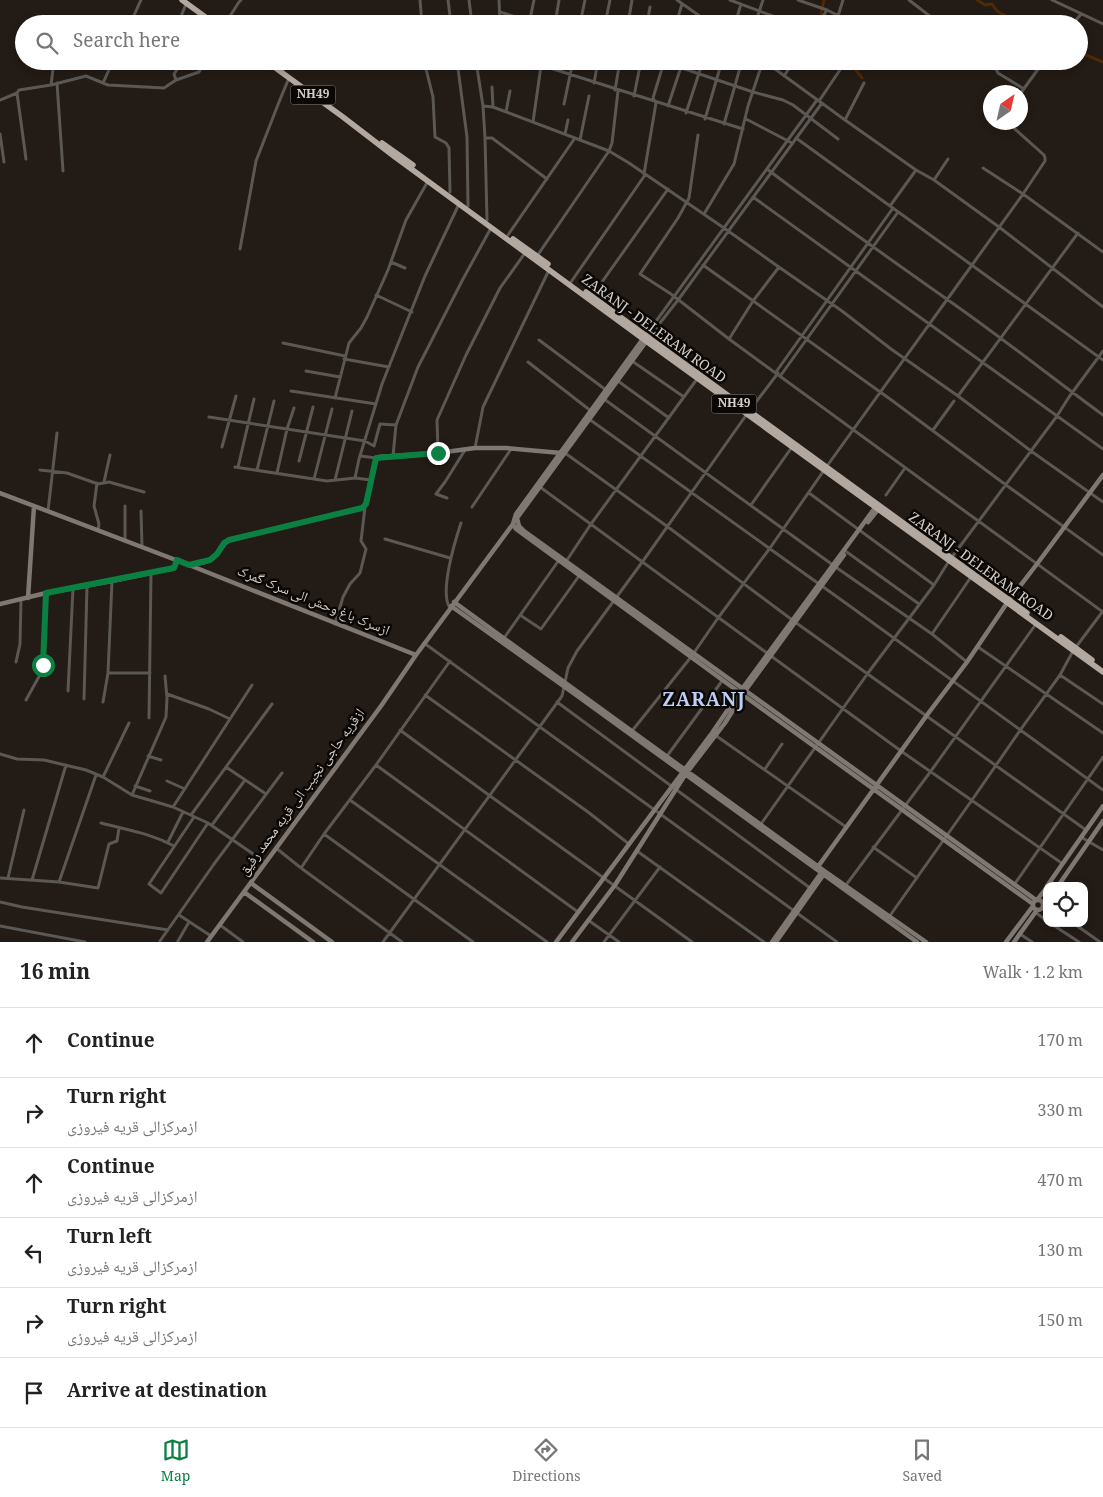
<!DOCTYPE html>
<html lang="en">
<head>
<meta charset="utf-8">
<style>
  body { margin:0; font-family:Georgia,"Noto Naskh Arabic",serif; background:#f2f2f2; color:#222 }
  .controls { position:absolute; right:15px; bottom:15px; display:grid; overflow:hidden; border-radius:10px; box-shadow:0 2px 8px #0003 }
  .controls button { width:45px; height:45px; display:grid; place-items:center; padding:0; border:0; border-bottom:1px solid #e0e0e0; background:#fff; color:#222; font:25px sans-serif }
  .compass { position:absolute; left:983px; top:85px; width:45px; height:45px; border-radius:50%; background:#fff; box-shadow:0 2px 8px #0003; rotate:34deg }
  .stop { position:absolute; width:15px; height:15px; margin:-11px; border:4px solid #0b8043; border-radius:50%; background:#fff }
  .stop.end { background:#0b8043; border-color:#fff; box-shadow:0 1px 5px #0008 }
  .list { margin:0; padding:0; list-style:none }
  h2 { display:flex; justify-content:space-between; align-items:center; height:65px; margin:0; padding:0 20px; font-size:21px }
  h2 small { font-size:16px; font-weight:400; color:#767676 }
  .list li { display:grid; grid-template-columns:32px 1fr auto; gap:15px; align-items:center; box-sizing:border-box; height:70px; padding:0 20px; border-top:1px solid #e0e0e0 }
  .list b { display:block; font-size:19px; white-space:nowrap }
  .list p { margin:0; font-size:16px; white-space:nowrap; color:#767676 }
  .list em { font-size:16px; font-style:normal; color:#767676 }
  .icon { flex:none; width:28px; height:28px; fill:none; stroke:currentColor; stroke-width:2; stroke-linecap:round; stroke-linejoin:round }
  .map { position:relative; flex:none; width:1103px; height:942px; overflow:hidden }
  .search { position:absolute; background:#fff; box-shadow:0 2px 8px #0003; left:15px; right:15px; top:15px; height:55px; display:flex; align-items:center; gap:12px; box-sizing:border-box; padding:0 18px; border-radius:28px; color:#767676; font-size:19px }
  .sheet { height:485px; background:#fff }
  nav { display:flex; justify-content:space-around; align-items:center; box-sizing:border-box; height:70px; border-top:1px solid #e0e0e0; background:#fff; font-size:14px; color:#767676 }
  nav a { display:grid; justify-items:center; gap:2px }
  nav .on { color:#0b8043 }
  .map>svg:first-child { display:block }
</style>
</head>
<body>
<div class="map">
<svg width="1103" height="942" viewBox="0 0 1103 942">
  <rect width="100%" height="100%" fill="#231b15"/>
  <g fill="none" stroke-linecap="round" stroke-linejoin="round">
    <path stroke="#502905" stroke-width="3" d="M824,0l-3,13 5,11
      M977,0l8,5 7,-1 5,7 22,13
      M1079,52l24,10
      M849,61l13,17"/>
    <path stroke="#5b5753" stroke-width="3" d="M420,0l2,24
      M448,0l3,24
      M469,0l3,24
      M499,0l1,24
      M677,0l34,24
      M730,0l64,24
      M798,0l29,10 24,12 1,2
      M909,0l31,24
      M1052,0l51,24
      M500,12l39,12
      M838,16l5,-16
      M59,24v-6
      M130,24l11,-24
      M178,24l8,-20
      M225,24l14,-22 2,-2
      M529,24l5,-24
      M555,24l4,-24
      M580,24l5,-24
      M605,24l5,-24
      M628,24l4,-24
      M647,24l3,-17
      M676,24l6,-20
      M696,24l3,-8
      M735,24l6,-20
      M755,24l8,-24
      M776,24l2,-7
      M818,24l9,-14
      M1073,24l8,-10
      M424,61l9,36 2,40 11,6 3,5 1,44
      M457,61l10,76 1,69
      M476,61l7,45 2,32 2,82
      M520,61l27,6 196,62
      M661,61l92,31 30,8 10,5 45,34
      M764,61l81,59 71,50 18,10 65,47 104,80
      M838,61l5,5
      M992,61l6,12 26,16
      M547,67l1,-6
      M784,76l10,-15
      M176,80l-2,-6 9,-13
      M57,83l6,88
      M103,83l10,-22
      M594,83l4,-22
      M51,85l3,-24
      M492,87l1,20
      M615,90l5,-29
      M17,93l9,66
      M1020,94l24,-33
      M634,96l7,-35
      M0,100l17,-7 2,-3 32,-5 35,-9 22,9 56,3 12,-8 23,-8 6,-11
      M819,101l27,-40
      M564,104l9,-43
      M483,106l10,1 116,44 20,12 95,65 52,37 66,46 49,38 67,47 73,55 72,51
      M668,106l15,-45
      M506,112l4,-21
      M686,113l17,-52
      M705,119l17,-58
      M746,119l46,24
      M845,120l19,-37
      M533,122l8,-56
      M724,124l18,-63
      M0,134l4,28
      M565,134l3,-14
      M698,135l-9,63 -11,20 -38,56 31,20 58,45 374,273
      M485,138h7l55,41
      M796,138l307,222
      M580,140l9,-44
      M983,168l40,26 80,58
      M767,169c59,45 120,88 181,131 53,37 103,77 155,115
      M644,174l12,-71 -3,-5 11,-36
      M934,180l14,-21
      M753,197l350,252
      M890,206l26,-36
      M704,214l30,-50 14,-58 15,-45
      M508,235l67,-97
      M240,249l16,-88 23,-59 10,-24
      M537,256l72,-105 3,-8 6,-52
      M391,262l14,6
      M703,265l187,134 116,86 97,70
      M571,282l74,-107
      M376,295l36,17
      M592,296l76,-107
      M646,335l171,-235
      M649,337l29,-37 144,-197
      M729,339l24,-38 26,-34
      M539,340l67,50
      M283,343l62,13
      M344,359l45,8
      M632,361l52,36
      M528,362l63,49
      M306,371l34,6
      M776,372l117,-164
      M781,375l117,-163
      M618,381l51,37
      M291,391l85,13
      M958,396l120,-163
      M335,398l14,-55 12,-15 6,-11 21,-47 18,-50 22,-39
      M604,399l233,169 95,66 35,28
      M209,417l156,24 9,5 6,-22 16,1
      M589,419l258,185 256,186
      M933,430l21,-29
      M222,447l14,-51
      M475,448l8,-41 66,-137
      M438,453l-1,-33 29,-65 34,-67 25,-35
      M565,453l103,74 127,95 291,208
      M360,456l17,2
      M393,456l3,-31 22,-58 45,-88 28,-51
      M299,461l14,-54
      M235,467l92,14 28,-3 16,2
      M238,467l16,-68
      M40,470l27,3 31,11 11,-2 35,10
      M257,470l17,-69
      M277,473l10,-44 7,-21
      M355,478l4,-19 23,-75 43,-108 34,-72
      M314,479l18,-70
      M335,480l17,-69
      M104,482l6,-27
      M97,483l-3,23 5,18 -1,6
      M540,487l361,264 162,113
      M809,493l125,92
      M886,495l19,-27
      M447,498l-11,-4 9,-12 20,-32
      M751,505l41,-58
      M472,507l39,-58
      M48,511l9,-78
      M141,511l1,36
      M385,539l65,19
      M125,541v-35
      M844,550l75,54
      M565,563l26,-39 106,-145
      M450,608c-11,-15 5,-67 11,-85
      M520,615l21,14 38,-53
      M335,624l8,-27 7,-13 10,-11 6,-24 -5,-8 4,-34
      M932,634l39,-57
      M504,638l55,-78
      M424,643l413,299
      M978,647l125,86
      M16,662l4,-18 1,-45
      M108,673h42
      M1060,675l43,29
      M68,691l5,-103
      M167,694l42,15 21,10
      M425,695l163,117 41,32
      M84,699l3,-113
      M26,700l15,-27 2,-8 3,-72
      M103,702l5,-29 4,-92
      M557,702l253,186
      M149,718l2,-145
      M400,730c97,72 195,141 292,212
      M632,731l59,-74 27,-39 52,-70 57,-82 145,-201 51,-71 22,-33v-3l-1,-3 -37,-33
      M715,735l131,92
      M0,754l17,5 27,1 42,10 17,7 29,18 41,12 35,16 57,39
      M148,756l13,4
      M667,756l55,-75
      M376,765l202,147
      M226,767l40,27
      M765,769l17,-25
      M103,777l26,-54
      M167,781l18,8
      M135,786l15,5
      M132,795l34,-78 1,-19 -2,-22
      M350,800l197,142
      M173,807l79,-122
      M191,815l81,-111
      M194,817l-45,67 12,9 47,-70
      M101,823c26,7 49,10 73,23
      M761,824l107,-151 66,-88 15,-24 108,-145 12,-19 34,-46
      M212,825l33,-45
      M324,834l149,108
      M1081,837l22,13
      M168,842l15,-30
      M873,847l44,31
      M276,848l25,20 101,74
      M637,851l127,91
      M301,868l23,-34 52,-69 74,-104
      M0,878l59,4 39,6 11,-44 8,-3 2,-13
      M8,878l16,-68
      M32,880l34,-115
      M59,882l37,-107
      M846,885l85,-114 105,-147
      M1014,885l89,-128
      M0,902l22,5 146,23
      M1043,904l4,2
      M1035,912l12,9
      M179,915l32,21
      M889,917l83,-117 49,-71 39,-54 13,-24 30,-40
      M588,920l31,22
      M1050,923l29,19
      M1073,923l27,19
      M220,925l23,17
      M0,926l85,16
      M1020,934l12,8
      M160,941l54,-77 68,-91
      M178,941l11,-19
      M383,942l179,-246 6,-28 9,-17 66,-90 104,-147 31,-41
      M604,942l56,-75"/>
    <path stroke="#7e7772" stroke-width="4.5" d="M645,336l-129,178 -3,10 3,5 227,166 290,209
      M648,339l-131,179 2,8 5,5 512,369
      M0,493l189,72 227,90
      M868,522l12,-15
      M190,565c10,-2 21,-2 28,-12 4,-5 5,-9 11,-13l133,-32 4,-4 10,-44 3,-3 59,-4 37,-5h31l55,5
      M28,598l6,-92
      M454,602l369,268 103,72
      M0,604l46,-11 66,-12 62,-13 3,-8
      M451,606l125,89 341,247
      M817,868l110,-153 40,-53 40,-59 30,-39 66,-89
      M251,883l81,59
      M1047,886l56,-80
      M1058,886l45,-65
      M244,892l69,50
      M1033 905a5 5 0 1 1 10 0a5 5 0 1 1-10 0Z
      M1037,900l10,-13
      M207,942l174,-236 35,-51 97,-131
      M556,942l156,-209 30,-44 135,-184
      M572,942l43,-57 70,-110 40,-52 20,-32 99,-136
      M772,942l49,-69
      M776,942l48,-68
      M1006,942l27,-36
      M1014,942l23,-32"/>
    <path stroke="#b3a8a0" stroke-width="5.5" d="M182,0l33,24
      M266,61l77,56 52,40 251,184 457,331
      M382,143l31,22
      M513,239l35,25
      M586,292l441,321
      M1061,637l31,23"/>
  </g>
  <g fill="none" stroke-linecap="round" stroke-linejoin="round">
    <path stroke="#0b8043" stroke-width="6" d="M43,665l3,-72 128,-25 3,-8 12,5 21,-5 7,-6 7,-11 5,-3 133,-32 4,-4 10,-46 62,-5"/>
  </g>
  <g text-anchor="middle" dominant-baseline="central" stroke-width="5" stroke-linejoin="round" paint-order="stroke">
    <g fill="#0a0705" stroke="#999490" stroke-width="1">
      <rect x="290.5" y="85.5" width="45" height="19" rx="4"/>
      <rect x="711.5" y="394.5" width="45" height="19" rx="4"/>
    </g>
    <g font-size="12" font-weight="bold" fill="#d6d0cc">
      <text x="313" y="95">NH49</text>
      <text x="734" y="404">NH49</text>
    </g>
    <g font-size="14" fill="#d6d0cc" stroke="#0a0705">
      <text transform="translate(653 330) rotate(36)">ZARANJ - DELERAM ROAD</text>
      <text transform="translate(980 568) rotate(36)">ZARANJ - DELERAM ROAD</text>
      <text transform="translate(313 602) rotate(22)">ازسرک باغ وحش الی سرک گمرک</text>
      <text transform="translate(303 793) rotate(-54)">ازقریه حاجی نجیب الی قریه محمد رفیق</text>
    </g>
    <g font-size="19" font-weight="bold" letter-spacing="1" fill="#bccdf6" stroke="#0a0705">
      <text x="704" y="702">ZARANJ</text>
    </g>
  </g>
</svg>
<div class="controls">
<button><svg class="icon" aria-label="locate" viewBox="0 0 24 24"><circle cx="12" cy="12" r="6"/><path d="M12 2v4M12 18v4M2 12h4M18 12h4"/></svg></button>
</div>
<svg class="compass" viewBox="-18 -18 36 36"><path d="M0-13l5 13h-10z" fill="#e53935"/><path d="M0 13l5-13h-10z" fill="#767676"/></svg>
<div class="stop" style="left:43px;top:665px"></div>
<div class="stop end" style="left:438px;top:453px"></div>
<div class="search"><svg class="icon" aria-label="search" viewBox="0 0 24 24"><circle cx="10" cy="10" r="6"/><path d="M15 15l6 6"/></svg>Search here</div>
</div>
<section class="sheet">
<h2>16 min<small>Walk · 1.2 km</small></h2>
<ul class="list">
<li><svg class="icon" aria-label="ahead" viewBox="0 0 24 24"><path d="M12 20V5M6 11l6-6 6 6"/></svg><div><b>Continue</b></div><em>170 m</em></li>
<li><svg class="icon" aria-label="right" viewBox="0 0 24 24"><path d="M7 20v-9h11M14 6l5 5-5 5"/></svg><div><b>Turn right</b><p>ازمرکزالی قریه فیروزی</p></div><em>330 m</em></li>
<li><svg class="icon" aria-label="ahead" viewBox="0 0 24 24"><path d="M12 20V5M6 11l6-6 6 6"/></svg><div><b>Continue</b><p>ازمرکزالی قریه فیروزی</p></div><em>470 m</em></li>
<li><svg class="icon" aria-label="left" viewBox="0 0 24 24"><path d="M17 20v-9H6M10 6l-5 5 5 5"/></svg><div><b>Turn left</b><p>ازمرکزالی قریه فیروزی</p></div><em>130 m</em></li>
<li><svg class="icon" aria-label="right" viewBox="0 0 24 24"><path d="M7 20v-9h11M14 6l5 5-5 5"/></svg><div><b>Turn right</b><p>ازمرکزالی قریه فیروزی</p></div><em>150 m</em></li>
<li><svg class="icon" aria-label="arrive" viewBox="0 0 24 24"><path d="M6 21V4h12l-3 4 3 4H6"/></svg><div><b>Arrive at destination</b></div></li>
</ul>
</section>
<nav>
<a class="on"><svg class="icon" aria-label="map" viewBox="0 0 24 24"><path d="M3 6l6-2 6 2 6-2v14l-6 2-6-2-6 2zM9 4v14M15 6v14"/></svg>Map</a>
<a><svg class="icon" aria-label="directions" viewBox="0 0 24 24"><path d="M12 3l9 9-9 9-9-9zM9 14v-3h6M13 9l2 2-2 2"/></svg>Directions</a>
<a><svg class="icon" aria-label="saved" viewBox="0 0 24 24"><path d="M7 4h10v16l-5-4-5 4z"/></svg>Saved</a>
</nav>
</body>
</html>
